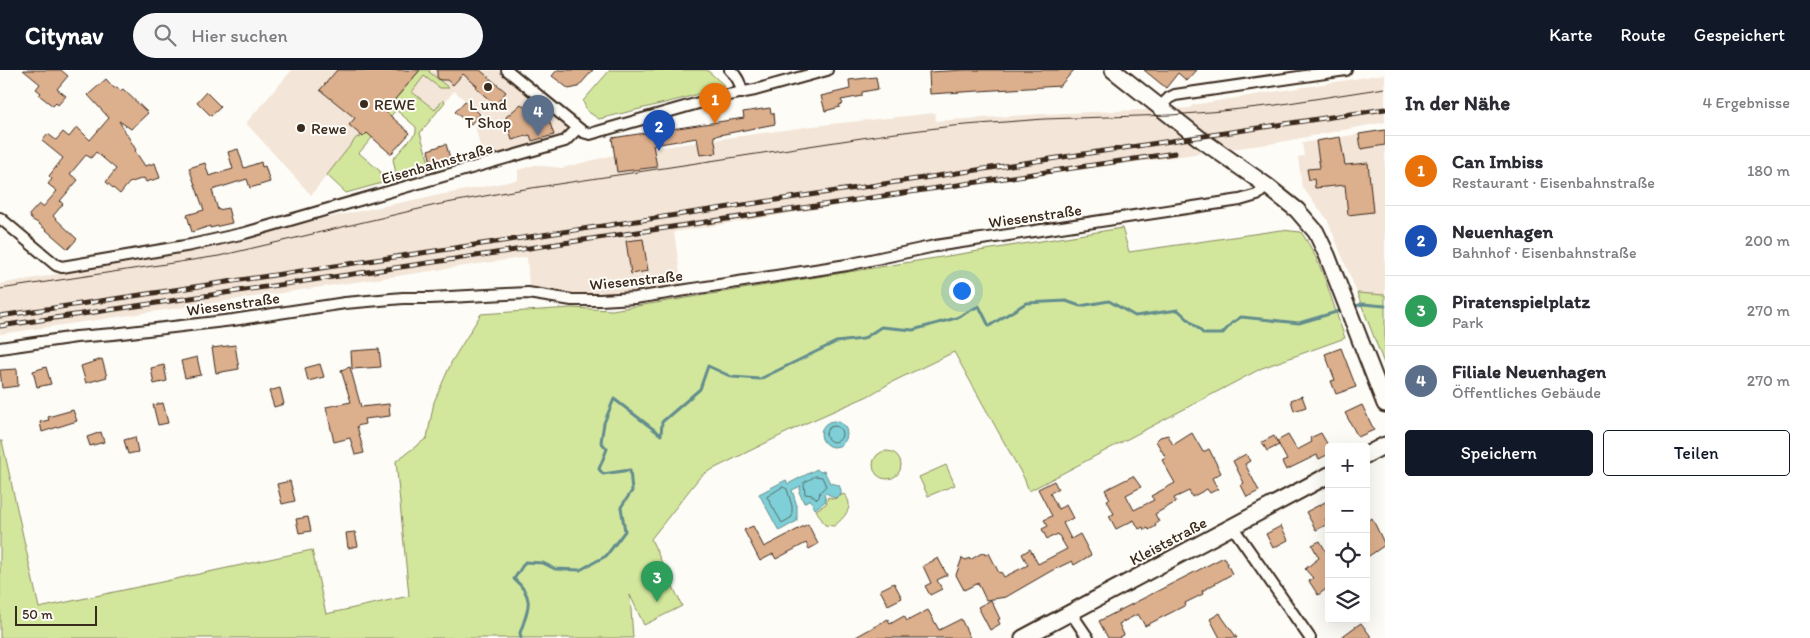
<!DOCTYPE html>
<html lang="de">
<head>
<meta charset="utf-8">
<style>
  body { margin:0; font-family:Itim,sans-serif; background:#f7f7f7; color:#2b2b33 }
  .controls { position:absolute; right:15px; bottom:15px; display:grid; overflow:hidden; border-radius:5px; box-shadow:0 5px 20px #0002 }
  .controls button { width:45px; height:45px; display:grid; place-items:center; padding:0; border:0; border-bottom:1px solid #e1e1e2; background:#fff; color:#2b2b33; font:25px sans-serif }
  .scale { position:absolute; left:15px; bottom:12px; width:82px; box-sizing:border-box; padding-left:5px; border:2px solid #3b2a1e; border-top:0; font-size:14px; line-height:18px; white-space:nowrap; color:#3b2a1e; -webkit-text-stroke:4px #fdfcf7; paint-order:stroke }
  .you { position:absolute; left:961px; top:220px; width:18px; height:18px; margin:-12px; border:4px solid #fff; border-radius:50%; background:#1a73e8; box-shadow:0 0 0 8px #1a73e833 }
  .badge { display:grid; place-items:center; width:32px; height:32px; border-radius:50%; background:#111827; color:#fff; font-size:16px; font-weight:700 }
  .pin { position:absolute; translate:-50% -41px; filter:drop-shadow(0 1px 2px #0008) }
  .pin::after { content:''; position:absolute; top:26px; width:18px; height:15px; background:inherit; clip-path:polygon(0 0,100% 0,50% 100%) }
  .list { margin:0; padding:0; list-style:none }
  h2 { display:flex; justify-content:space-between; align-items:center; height:65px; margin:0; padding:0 20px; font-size:21px }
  h2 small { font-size:16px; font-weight:400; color:#7c7c81 }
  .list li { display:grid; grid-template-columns:32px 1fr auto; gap:15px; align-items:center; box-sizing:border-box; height:70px; padding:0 20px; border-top:1px solid #e1e1e2 }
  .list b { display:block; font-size:19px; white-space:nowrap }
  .list p { margin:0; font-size:16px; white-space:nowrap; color:#7c7c81 }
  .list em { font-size:16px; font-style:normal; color:#7c7c81 }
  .actions { display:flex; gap:10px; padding:15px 20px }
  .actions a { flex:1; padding:11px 0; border:1px solid #111827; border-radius:5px; text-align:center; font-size:18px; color:#111827 }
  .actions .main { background:#111827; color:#fff }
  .icon { flex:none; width:28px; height:28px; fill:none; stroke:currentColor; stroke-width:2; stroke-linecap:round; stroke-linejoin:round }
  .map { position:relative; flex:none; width:1385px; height:568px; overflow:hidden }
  header { display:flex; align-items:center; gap:30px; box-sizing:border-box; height:70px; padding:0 25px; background:#111827; color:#fff }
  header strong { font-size:24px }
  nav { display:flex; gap:28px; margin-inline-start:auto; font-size:18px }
  .search { width:350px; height:45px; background:#f7f7f7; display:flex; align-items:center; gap:12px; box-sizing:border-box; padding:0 18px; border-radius:28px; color:#7c7c81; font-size:19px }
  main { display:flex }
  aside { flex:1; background:#fff }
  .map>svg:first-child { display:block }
</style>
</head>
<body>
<header>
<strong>Citynav</strong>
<div class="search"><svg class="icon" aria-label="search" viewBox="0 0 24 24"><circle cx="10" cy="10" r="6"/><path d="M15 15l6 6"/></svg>Hier suchen</div>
<nav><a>Karte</a><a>Route</a><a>Gespeichert</a></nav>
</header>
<main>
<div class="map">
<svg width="1385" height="568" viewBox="0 0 1385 568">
  <rect width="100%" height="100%" fill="#fdfcf7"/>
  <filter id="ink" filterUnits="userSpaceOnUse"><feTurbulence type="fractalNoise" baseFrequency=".02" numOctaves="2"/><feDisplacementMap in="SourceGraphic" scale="10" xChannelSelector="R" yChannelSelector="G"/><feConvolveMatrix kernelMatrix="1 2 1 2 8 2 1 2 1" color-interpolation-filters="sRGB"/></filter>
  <g filter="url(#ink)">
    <path fill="#f3e5d7" d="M292,0h206l68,57v6l-1,4 -81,25 -9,-36 12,-8 -33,-27 -17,21 -25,-20 -54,61 -8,-6 -39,48 -65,-72z
      M1385,4v48l-110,21 -334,46 -267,43 8,56 -44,5 -45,3 -64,-10 -2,-29 -527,77v-50l47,-8 371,-77 100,-19v-10l17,-5 27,3 52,-13 -2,-17 41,-6 3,16 157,-22 122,-13 1,8 107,-7 147,-6 3,-3z
      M1385,60v165l-28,-2 -30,-74 -25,-32 -4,-30 6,-1 -2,-13z"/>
    <path fill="#d3e79c" stroke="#87885d" d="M420,0h10l-1,2 20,16h-9l-16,-12 -12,16 23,18 8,-10 2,2 -25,31 11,36 -34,10 -4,-20 23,-26v-6l-20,-17 -37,43 21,18 2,12 -36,10 -19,-18 30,-38 2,1 2,-3 3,1z
      M610,0h97l18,16 -44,13 -82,20 -12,-8 -4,-10z
      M1122,158l7,24 152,-22 20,2c22,30 31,71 44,106l-83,30 -233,123 -5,-13 -70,-126 -62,30 -24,14 -64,28 -99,49 -6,5 -48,61 31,67 -38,19 -14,-30 3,43h-633v-197h2l37,167 273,-58 14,64 83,-18 -13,-135 31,-23 7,-36 18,-41 29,-47 90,-6 41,2z
      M1357,223l28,2v71z
      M873 395a14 14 0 1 1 28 0a14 14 0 1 1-28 0Z
      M946,395l9,20 -27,11 -9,-19z
      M844,424c12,12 0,24 -10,32l-9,-1 -9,-15 10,-6 2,-7 6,2z"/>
    <path fill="#7ecfd7" stroke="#638d8d" d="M821 364a13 13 0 1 1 26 0a13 13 0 1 1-26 0Z
      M817,399l3,3 4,-1 6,12 9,2 2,5v5l-6,3 -9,-5 -2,1 2,7 -11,8 -5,-10 -6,4 -5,-11 2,-6 -9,4 5,16v15l-18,10 -20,-37 27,-14 2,4z"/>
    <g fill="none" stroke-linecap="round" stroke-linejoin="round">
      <path stroke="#566c68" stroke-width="1" d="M826 364a8 8 0 1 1 16 0a8 8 0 1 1-16 0Z
        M816,406l6,1 4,9 -6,6 -1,5 -2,2 -5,-4 -7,-1 -1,-11z
        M783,417l4,2 5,17v11l-10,6 -15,-26z"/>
      <path stroke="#638d8d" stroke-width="3" d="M1351,237l12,-3 22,2
        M521,568l-1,-5c8,-24 16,-35 -6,-54l11,-17 18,1 12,6 25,1 26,-14 19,-25 -4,-24 11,-16 -2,-21 -27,4 -4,-5 8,-20 -6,-7 3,-19 10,-24 47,36 1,-13 38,-33 8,-23 24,11 28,2 76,-37 27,-3 18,-12 32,3 43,-12 23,-12 10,20 37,-23 40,-2 14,5 29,-5 26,15 43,-6 26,24h18l10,-11 9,-6 58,6 44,-13"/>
    </g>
    <path fill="#dcaf8d" stroke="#3b2a1e" d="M23,0h38l7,6 -11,13 9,7 -8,9 -2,-2 -3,3 -14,-11 2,-2 -5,-4 4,-5z
      M337,0h83l-35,41 25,22 -19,21 -24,-21 -4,4 -14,-12 6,-7 -35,-28z
      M437,0h43l26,22 -9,11h-4l-17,-15 1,-2 -14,-12 -10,11 -6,-5h-7l-3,-3z
      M557,0h36l-15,17 -9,2 -17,-13z
      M966,0h108l-14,16 -130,8 -1,-22z
      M1144,0h53l-10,11 -9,-8 -12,15z
      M876,7l2,12 -16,3v4l-21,4 2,4 -4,1 1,2 -15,4 -4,-15 29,-7 -1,-9z
      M106,9l8,9 3,-1 3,4 3,-2 25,24 -17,16 -12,-8 17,29 -1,1 10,15 10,-3 5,15 -14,4 -2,-4 -15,5 -9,11 -14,-12 10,-13 -20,-17 -5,6 -5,-3 -16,19 8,6 -18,21 3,3 -10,12 24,23 -9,10 -30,-26 -7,-4 -2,-4 10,-11 4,3 14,-16 -9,-7 4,-5 -3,-3 14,-18 -21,-17 6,-7 8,6 7,-8 6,5 8,-10 13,13 19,-22 -21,-23z
      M206,22l15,15 -10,9 -14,-14z
      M465,31l15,13 -10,11 -15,-13z
      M521,34l21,18 7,-2 5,15 -22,6 -2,-6 -18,5 -6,-23z
      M770,38l1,5h3l1,11 -61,12 3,17 -17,2 -3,-17 -44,7 4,22 -40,5 -5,-34 132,-20 -1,-6z
      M1385,60v15l-24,4 -2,-15z
      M1340,67l5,28 23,-2 5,49 -25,3 -3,-30 -30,3 -1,-9 -5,1 -2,-11 13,-1 -4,-27z
      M446,74l4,14 -19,5 -3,-13z
      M238,79l6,19 17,-6 1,5 3,-1 5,16 -20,6 -3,-9 -35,11 6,20 10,-2 4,15 -22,5v-2l-18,6 -5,-17 17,-5 -15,-42 16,-5 4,13 24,-7 -5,-17z
      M643,169l5,32 -17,3 -5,-33z
      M235,275l4,24 -23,4 -4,-25z
      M1341,278l15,39 -20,7 -5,-13 4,-1 -10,-26z
      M379,279l2,18 -29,2 -1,-18z
      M197,287l4,18 -16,3 -4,-17z
      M102,289l5,18 -21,6 -5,-17z
      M320,294l4,13 -16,4 -3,-13z
      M164,295l3,16 -13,3 -3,-16z
      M46,297l5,17 -14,3 -4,-16z
      M350,297l11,40 28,-3 1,12 -26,3 1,5 -8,2 7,27 -9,2 -5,-17 -16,4 -8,-35 25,-5 -10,-32z
      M17,299l1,17 -16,2 -2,-18z
      M280,318l4,16 -10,3 -5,-16z
      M1302,326l4,11 -12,4 -3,-11z
      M163,333l5,20 -10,2 -5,-20z
      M1362,335l12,25 -16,7 -13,-24z
      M73,340l4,11 -35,11 -2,-10 9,-2 -1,-3z
      M101,362l3,10 -14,4 -3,-9z
      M1192,363l11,19 6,-3 12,24 -9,5 6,11 -8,4 -3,-4 -15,8 -3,-6 -15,7 2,4 -21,12 4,8 -4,2 1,2 -7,4 -1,-2 -4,2 -1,-3 -4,2 -5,-9 -18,9 -7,-13 5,-2 -7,-14 3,-1 -5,-9 28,-14 8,11 -15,8 8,15 20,-10 -3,-4 24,-13 -13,-23 4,-2 -10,-17 4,-4 8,-2 5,10z
      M1321,363l8,14v7l-10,5 -2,-4 -31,15 -4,-8 5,-2 -10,-19 11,-6 9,15 15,-8 -2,-4z
      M1274,366l5,9 -12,6 -5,-9z
      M135,367l3,15 -10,2 -4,-14z
      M1246,384l4,7 -5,3 14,27 -12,6 -6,-12 3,-2 -11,-22z
      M290,411l5,20 -13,3 -5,-20z
      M1054,411l4,8 -8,4 8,16 8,-4 7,13 -10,5 8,16 9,-5 11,21 -17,10 -2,-4 -21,10 -45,26 -20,3 -8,-17 -14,7 -8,-15 6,-17 4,2 3,-2 1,2 10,-6 4,-1 1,2 4,-2 10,20 2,-1 3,5 24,-12 -6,-11 8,-5 8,15 29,-15 -9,-15 -11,5 -5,-10 6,-3 -4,-6 8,-4 -14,-27z
      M1329,430v17l-4,2 3,5 -12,6 -10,-18z
      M308,447l3,14 -12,2 -3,-14z
      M1372,448l13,27 -19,13v-37z
      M808,454l10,20 -9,5 -3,-6 -30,16 -3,-5 -13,7 -16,-31 9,-4 11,21z
      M1281,456l7,14 -15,8 -7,-14z
      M355,462l3,14 -10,2 -2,-15z
      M1320,471l9,16v30l-11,8 -9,-14 4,-3 -8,-9 14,-11 -7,-13z
      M1224,487l8,17 -30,17 1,3 -18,9 1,2 -41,21 -7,-12 -19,10 5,11 -6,3h-10l-9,-17z
      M938,488l9,17 -10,5 5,9 -12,6 -5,-9 6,-3 -8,-17z
      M894,513l8,15 -14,7 -8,-15z
      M991,530l9,19 -2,1 2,4 -10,6 -12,-23z
      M928,540l11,20 22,-11 9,19h-116l34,-19 2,5 14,-8 3,5z
      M1220,543l2,4 15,21h-17l-10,-19z
      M1361,553l11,15h-32l15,-11z"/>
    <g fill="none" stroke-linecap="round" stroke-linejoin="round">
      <defs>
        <path id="street" d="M507,0l76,62 7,2 133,-38 32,-6 72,-20
          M730,0c8,7 10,13 12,23
          M1160,37l9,-9 6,-3 171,-25
          M0,148l56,47 6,2 129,-22 54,-12 320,-92 13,-13
          M0,278l76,-11 37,-3 120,-14 112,-17 58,-5h27l98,-5 44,7h28l35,-2 212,-33 88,-19 305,-46 17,-5 10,-9
          M1232,456l78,112
          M1071,543l17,25"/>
        <path id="secondary" d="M1113,0l86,68 68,48 30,24 19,22 11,23 58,149
          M1366,385l19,-10
          M1023,568l306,-163"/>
      </defs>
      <use href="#street" stroke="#3b2a1e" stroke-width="14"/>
      <use href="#secondary" stroke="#3b2a1e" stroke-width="19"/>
      <use href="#street" stroke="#fdfcf7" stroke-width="10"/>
      <use href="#secondary" stroke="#fdfcf7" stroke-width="15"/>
      <path stroke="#3b2a1e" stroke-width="1" d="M0,219l219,-33 217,-51 76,-14 376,-57 65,-8 91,-7 127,-4 51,-4 54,-6 109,-17"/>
      <defs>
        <path id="rail" d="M0,246l1385,-207
          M0,256l1175,-173"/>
      </defs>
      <use href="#rail" stroke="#3b2a1e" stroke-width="5"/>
      <use href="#rail" stroke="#fdfcf7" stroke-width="3" stroke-dasharray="9" stroke-linecap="butt"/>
    </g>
  </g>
  <g fill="#3b2a1e" stroke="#fdfcf7" stroke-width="2">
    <circle cx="488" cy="17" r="5"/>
    <circle cx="364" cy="34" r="5"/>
    <circle cx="301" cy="58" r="5"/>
  </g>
  <g text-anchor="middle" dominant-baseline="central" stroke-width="4" stroke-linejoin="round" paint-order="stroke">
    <g font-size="16" fill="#3b2a1e" stroke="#fdfcf7" text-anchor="start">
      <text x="374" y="34">REWE</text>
      <text x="488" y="34" text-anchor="middle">L und<tspan x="488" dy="18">T Shop</tspan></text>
      <text x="311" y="58">Rewe</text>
    </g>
    <g font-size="16" fill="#3b2a1e" stroke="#fdfcf7">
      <text transform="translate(437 93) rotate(-16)">Eisenbahnstraße</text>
      <text transform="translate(1035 146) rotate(-8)">Wiesenstraße</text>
      <text transform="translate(636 210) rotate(-6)">Wiesenstraße</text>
      <text transform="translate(233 234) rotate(-8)">Wiesenstraße</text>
      <text transform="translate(1168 471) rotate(-28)">Kleiststraße</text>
    </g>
  </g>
</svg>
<div class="controls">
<button>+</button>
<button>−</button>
<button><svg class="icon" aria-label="locate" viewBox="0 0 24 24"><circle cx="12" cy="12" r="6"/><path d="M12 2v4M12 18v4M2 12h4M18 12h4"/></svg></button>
<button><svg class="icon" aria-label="layers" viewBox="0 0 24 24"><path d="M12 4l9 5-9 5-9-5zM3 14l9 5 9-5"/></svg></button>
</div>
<div class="scale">50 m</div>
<div class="you"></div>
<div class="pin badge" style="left:715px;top:54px;background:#e8710a">1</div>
<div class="pin badge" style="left:659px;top:81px;background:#1a4fb4">2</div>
<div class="pin badge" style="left:657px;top:532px;background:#2e9e5b">3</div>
<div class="pin badge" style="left:538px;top:66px;background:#5c6f8a">4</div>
</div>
<aside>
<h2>In der Nähe<small>4 Ergebnisse</small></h2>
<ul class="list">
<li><span class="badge" style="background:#e8710a">1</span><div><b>Can Imbiss</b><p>Restaurant · Eisenbahnstraße</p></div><em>180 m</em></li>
<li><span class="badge" style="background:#1a4fb4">2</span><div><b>Neuenhagen</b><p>Bahnhof · Eisenbahnstraße</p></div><em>200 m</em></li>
<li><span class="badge" style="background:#2e9e5b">3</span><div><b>Piratenspielplatz</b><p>Park</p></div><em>270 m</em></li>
<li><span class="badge" style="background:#5c6f8a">4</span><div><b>Filiale Neuenhagen</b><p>Öffentliches Gebäude</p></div><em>270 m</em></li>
</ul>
<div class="actions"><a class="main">Speichern</a><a>Teilen</a></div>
</aside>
</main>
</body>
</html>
